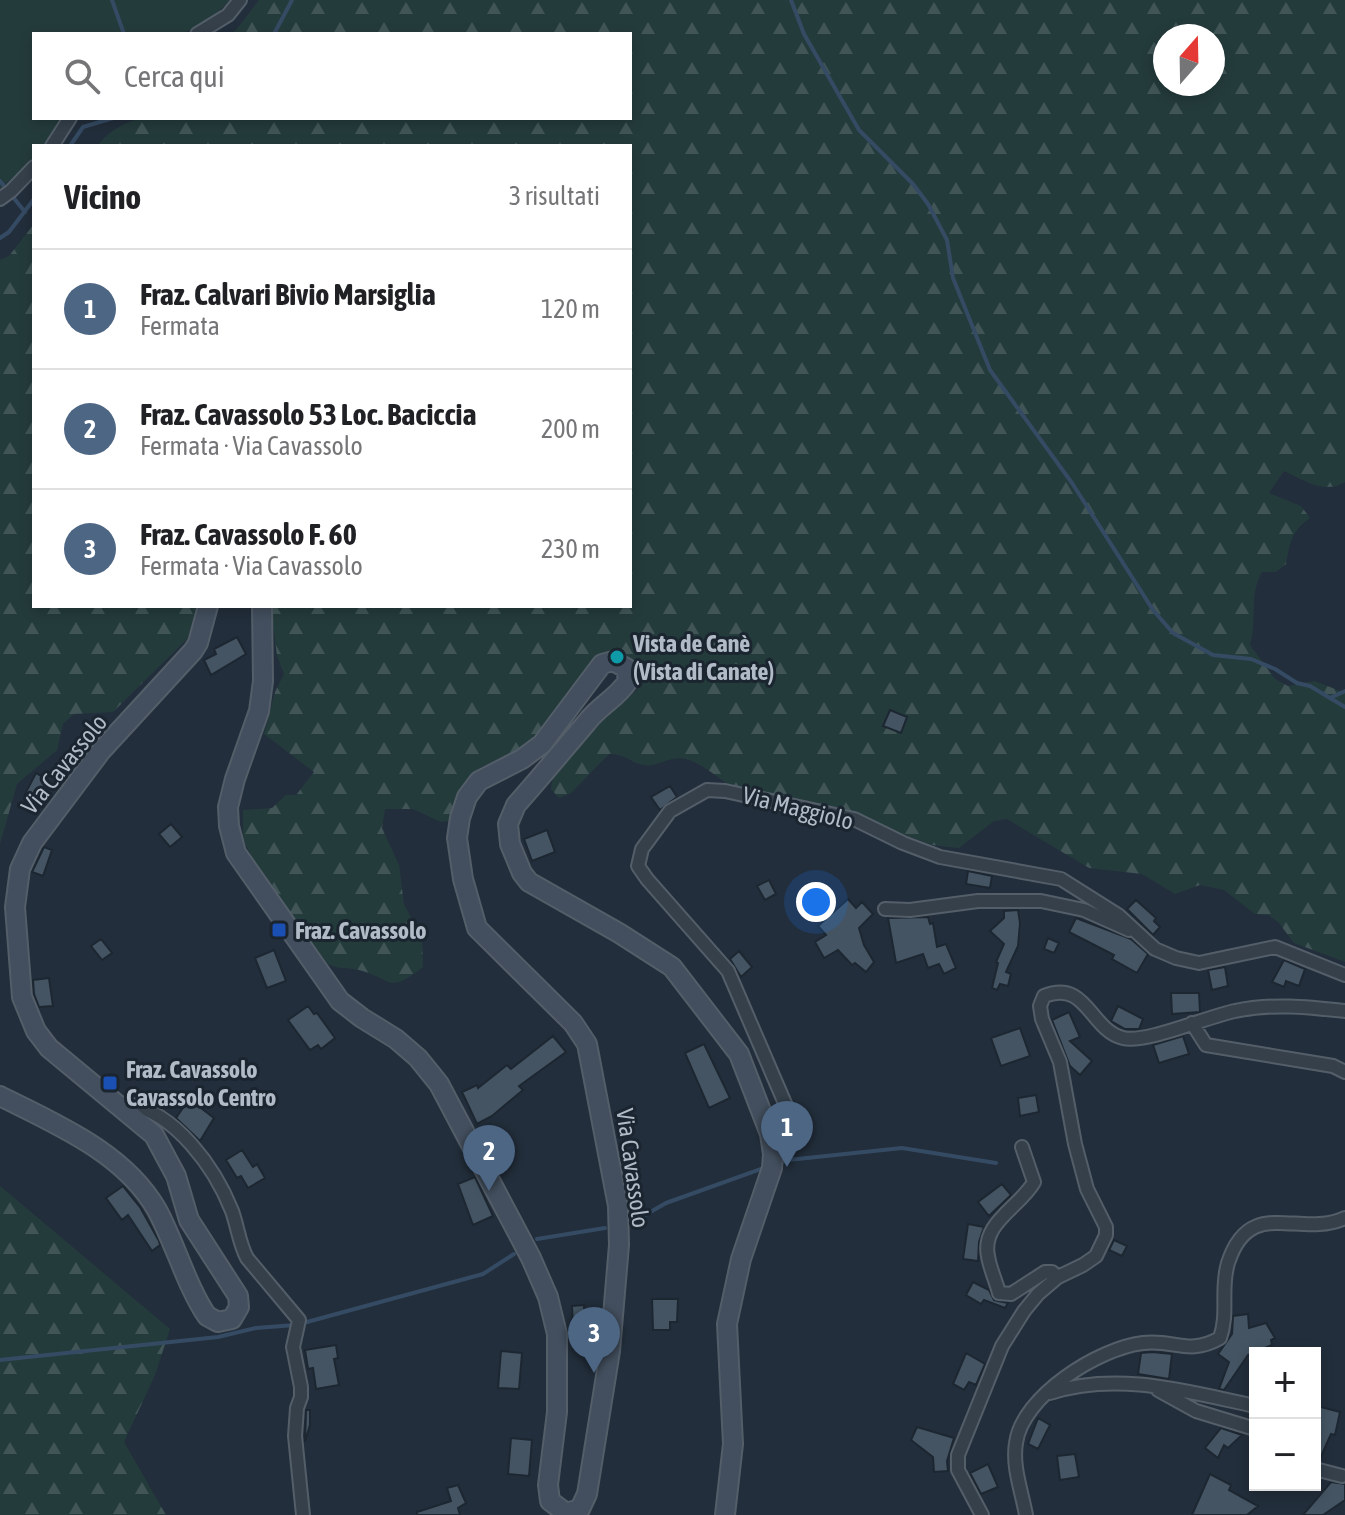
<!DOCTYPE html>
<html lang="it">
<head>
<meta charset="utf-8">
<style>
  body { margin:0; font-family:"Asap Condensed",sans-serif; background:#f6f6f6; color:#202124 }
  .controls { position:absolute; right:24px; bottom:24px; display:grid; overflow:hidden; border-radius:0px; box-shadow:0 4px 12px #0003 }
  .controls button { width:72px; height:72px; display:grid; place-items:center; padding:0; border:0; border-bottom:2px solid #e0e0e0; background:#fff; color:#202124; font:40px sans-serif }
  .compass { position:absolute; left:1153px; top:24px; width:72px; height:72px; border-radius:50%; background:#fff; box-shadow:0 4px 12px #0003; rotate:20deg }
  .you { position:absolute; left:816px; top:902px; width:28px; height:28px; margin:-20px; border:6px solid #fff; border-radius:50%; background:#1a73e8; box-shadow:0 0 0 12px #1a73e833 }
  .badge { display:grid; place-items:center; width:52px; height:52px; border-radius:50%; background:#4d6684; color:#fff; font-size:26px; font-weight:700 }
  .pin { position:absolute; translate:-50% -66px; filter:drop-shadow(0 2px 4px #0008) }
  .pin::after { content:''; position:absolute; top:42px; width:28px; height:24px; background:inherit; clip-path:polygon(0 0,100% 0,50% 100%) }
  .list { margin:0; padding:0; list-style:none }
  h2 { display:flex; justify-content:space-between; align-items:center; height:104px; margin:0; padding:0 32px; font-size:34px }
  h2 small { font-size:26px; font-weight:400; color:#757577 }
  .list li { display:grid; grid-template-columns:52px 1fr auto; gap:24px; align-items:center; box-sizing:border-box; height:120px; padding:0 32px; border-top:2px solid #e0e0e0 }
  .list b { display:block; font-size:30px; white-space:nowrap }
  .list p { margin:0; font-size:26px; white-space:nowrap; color:#757577 }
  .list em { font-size:26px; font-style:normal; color:#757577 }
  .icon { flex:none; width:44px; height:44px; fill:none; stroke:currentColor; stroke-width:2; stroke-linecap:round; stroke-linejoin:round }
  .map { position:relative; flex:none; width:1345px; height:1515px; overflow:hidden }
  .search { position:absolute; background:#fff; box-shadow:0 4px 12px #0003; left:32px; top:32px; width:600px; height:88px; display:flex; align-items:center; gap:20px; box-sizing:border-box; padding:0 28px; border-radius:0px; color:#757577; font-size:30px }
  .panel { position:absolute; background:#fff; box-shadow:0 4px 12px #0003; left:32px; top:144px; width:600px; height:464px; border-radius:0px }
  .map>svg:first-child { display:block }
</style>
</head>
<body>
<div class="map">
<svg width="1345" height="1515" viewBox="0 0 1345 1515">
  <defs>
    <pattern id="forest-firs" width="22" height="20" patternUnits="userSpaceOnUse" patternTransform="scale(2)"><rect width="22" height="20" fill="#243b3c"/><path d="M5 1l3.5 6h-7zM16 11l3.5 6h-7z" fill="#415557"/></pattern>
  </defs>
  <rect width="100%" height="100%" fill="#222e3b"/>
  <path fill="#243b3c" d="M0,0h230l-16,16 -31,18h-149v84h29l-18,28h-11v13l-34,30z"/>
  <path fill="url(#forest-firs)" fill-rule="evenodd" d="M259,0h1086v482c-20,13 -42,-2 -61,-11l-15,22 32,13 9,12c-19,13 -20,25 -24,46l-10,8h-14c-14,25 -4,45 -12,73l25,34 13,7 27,-5 30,12v269l-51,-19 -15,-20 -10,-8 -14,-1 -31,-24 -24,-5 -25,9 -33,-20 -53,-6 -82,-49 -13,2 -35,27 -27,-3 -95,-36 -97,-19c-18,-7 -31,-22 -48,-29 -20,-9 -33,7 -48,4 -14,-2 -17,-11 -35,-11l-38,39 -12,5 -8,-9 2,-13 55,-61 32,-28c1,-20 -13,-41 -36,-34l-77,92 -48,23 -18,24 -11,29 -9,1 -28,-13h-28l-3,19 17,37 5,39 18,34 1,29c-36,28 -30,12 -64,3 -11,-3 -20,0 -31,-6l-66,-85 -19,-40v-29l29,-2 14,-13h10l18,-23 -50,-38 11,-42 9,-18 -7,-18 -6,-50h359v-460h-533c13,-16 26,-23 46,-28h487v-84h-401l7,-4zM1165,36h48v48h-48z
    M34,224v382h165l-11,32 -75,74 -39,2 -11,10 -6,26 -40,34 -17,60v-584l9,-4z
    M0,1186l170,143 -15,46 -31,67 42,73h-166z"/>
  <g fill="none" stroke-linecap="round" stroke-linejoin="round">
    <path stroke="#354b63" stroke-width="4" d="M112,0l12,34
      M791,0l13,34 55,96 54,54 15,20 19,36 6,38 37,92 82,113 81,127 20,23 40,22 38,4 24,10 22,14 13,3 35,21
      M274,34l18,-34
      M70,146l13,-19 30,-9
      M0,181l25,31
      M0,238l9,-6 25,-33
      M1330,698l15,-7
      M777,1164l11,-4 114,-12 94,15
      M633,1222l33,-19 98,-35
      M537,1239l68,-11
      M307,1322l176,-48 31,-20
      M0,1360l218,-23 38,-9 39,-3"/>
  </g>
  <path fill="#445462" stroke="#1d2732" stroke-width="2" d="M237,637l9,17 -35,21 -7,-15 12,-6 -2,-5z
    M890,710l17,7 -6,16 -18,-7z
    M36,773l11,6 -10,21 -12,-6z
    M670,786l7,11 -17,13 -9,-13z
    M171,824l11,13 -12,10 -11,-13z
    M547,830l8,22 -23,9 -8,-22z
    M44,847l8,3 -9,26 -11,-4z
    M968,871l24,5 -2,12 -24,-4z
    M769,880l7,14 -11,6 -8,-14z
    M848,899l8,9 6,-6 11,12 -14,14 5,17 10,17 -8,10 -11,-9 -3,2 -14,-15 -14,8 -9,-16 11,-7 -8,-9z
    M1136,900l20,18 -2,3 6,6 -7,8 -26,-26z
    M1018,910l2,13 -2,23 -12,26 5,2 -3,12 -8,-2 -3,6 -5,-2 6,-25 -2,-1 8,-18 -14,-13 14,-13v-7z
    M928,917l2,7 3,-1 4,24 9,-3 10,24 -12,6 -5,-10 -11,4 -5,-14 -27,9 -8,-45z
    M1076,918l55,21 17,15 -11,19 -25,-14 2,-4 -45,-23z
    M1048,938l11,5 -5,10 -10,-4z
    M101,939l11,14 -10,7 -11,-14z
    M274,950l12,31 -19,7 -12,-30z
    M739,951l13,16 -11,10 -11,-18z
    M1284,960l21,9 -6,17 -13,-5 -2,6 -12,-5z
    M1225,967l3,19 -16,4 -4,-20z
    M49,978l4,28 -14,1 -5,-13 -1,-14z
    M1171,993h28l1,19 -28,2z
    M308,1006l6,8 3,-1 18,25 -14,11 -3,-4 -8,5 -22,-30z
    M1118,1006l25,13 -4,10h-14l-14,-8z
    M1069,1012l11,25 -10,4 22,20 -12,14 -10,-9 -18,-46z
    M1020,1028l10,28 -29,10 -10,-28z
    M553,1036l13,16 -47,34 4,4 -31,26 -15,8 -15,-32 15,-7 1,3 29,-23 4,4z
    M1183,1036l6,18 -30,9 -6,-18z
    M704,1044l26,54 -21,10 -24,-55z
    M1036,1095l3,17 -19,4 -2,-18z
    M189,1099l25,19 -14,23 -24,-23z
    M242,1150l11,17 4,-3 8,14 -17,10 -7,-12 -4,2 -11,-18z
    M475,1177l18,39 -20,9 -15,-41z
    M1002,1184l9,11 -22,21 -11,-14z
    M123,1186l17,21 19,34 1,4 -8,6 -24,-36 -6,5 -16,-22z
    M968,1224l16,3 -5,15 -1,19 -15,-2z
    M1114,1240l13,6 -5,10 -13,-6z
    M973,1282l16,8 5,10 14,3 -3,5 -21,-8 -3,4 -15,-9z
    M652,1299h26l-1,23h-7v8h-17z
    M584,1305l1,21h-12l-1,-20z
    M1248,1314l1,14 17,-5 9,15 -4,2 1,5 -24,10 -24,35 -5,-1 10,-27 -11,-8 14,-20 1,-18z
    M336,1345l2,13 -4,1 5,26 -23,4 -3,-21 -5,1 -3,-19z
    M501,1351l21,2 -3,36 -21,-1z
    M1152,1352l20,2 -3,25 -31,-5 3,-21z
    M966,1353l19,11 -9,21 -7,-3 -5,8 -11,-6z
    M1317,1406l23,6 -5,23 -4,-1 -12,27 -4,-1z
    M306,1410h4v15l-5,17z
    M1038,1418l12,7 -12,24 -10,-5z
    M917,1427l37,11 -7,23 1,10 -14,1 -1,-15 -22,-17z
    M1221,1428l21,7 -14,13 -4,-3 -6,13 -13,-10z
    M511,1438l21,2 -3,36 -21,-2z
    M1075,1454l4,23 -19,3 -3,-24z
    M988,1464l10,23 -17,7 -11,-21z
    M1210,1474l21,11 -2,5 29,16 -11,9h-55z
    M1331,1482l14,2v16l-22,15h-20z
    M458,1485l8,18 -8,5 2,7h-43v-3l34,-11 -4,-13z"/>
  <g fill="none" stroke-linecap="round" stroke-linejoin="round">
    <defs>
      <path id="minor" d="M197,34l31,-19 12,-15
        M52,146l18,-28
        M0,199l11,-8 23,-24
        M885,909l25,1 68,-9h63l43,9 45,20
        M1192,1023l14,22 127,21 12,6
        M122,1107l6,-3c48,9 87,64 104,107 6,17 7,32 15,47l52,62 -6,27 8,40v10l-4,11 -2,28 8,79
        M1022,1147l12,35c-14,25 -53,41 -46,74 2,13 8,25 11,37l12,1 34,-22h7l6,5
        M773,1154l18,-17 2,-15 -65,-151 -81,-92 -9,-13 4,-17 28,-38 37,-21 18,1 129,28 49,24 37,14 121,22 57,36 37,34 21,9 23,5 76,-16 70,28
        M1158,1390l38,21 59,18
        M1050,1393c68,-22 138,-1 205,13
        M1315,1469l27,7
        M982,1515l-24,-45v-15l44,-109 22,-35 14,-17 20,-17 25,-12 13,-9 10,-21v-8l-19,-38 -12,-45 -15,-82 -18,-43 -2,-13 4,-10c43,-17 46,34 79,42 22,6 86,-22 112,-27 37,-8 73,-4 110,0
        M1026,1515c-4,-23 -14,-48 -10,-72 6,-47 83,-95 127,-100 32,-4 45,13 77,-5 9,-25 0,-49 8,-75 22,-68 71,-24 117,-45"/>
      <path id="secondary" d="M262,606l1,75 -4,30 -24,68 -7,28 1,19 7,27 104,148 22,17 34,21 22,19 21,26 92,174 17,39 9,37v78l-9,73 2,16 16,12 14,-4 7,-15 23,-143 9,-106 -1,-39 -31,-162 -14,-21 -96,-95 -14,-49 -6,-41 3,-20 7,-21 12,-16 43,-22 20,-15 60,-80 11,-3 13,7 2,13c-11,17 -29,25 -41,41 -24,28 -47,56 -71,83l-8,19 2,20 12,29 7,9 90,51 53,34 67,87 31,80 3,20 -1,14 -31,91 -14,65 6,120 -8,71
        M0,1096c56,28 125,57 157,114 18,33 30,77 50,106l11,6 14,-3 7,-12 -1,-11 -49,-76 -13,-44 -22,-41 -105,-87 -13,-17 -14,-34 -7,-90 5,-38 12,-26 69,-92 92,-100 5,-8 10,-37"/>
    </defs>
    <use href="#minor" stroke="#535e69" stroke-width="16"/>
    <use href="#secondary" stroke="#535e69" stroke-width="22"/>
    <use href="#minor" stroke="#35404b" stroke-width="12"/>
    <use href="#secondary" stroke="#434f5e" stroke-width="18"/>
  </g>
  <circle fill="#0f9aa8" stroke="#1b2530" stroke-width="3" cx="617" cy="657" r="8"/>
  <g fill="#1a4fb4" stroke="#1b2530" stroke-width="3">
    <rect x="271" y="922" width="16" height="16" rx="4"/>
    <rect x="102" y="1075" width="16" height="16" rx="4"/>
  </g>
  <g text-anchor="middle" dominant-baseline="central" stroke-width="6" stroke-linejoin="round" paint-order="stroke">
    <g font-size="24" font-weight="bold" fill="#b0bbc7" stroke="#1b2530" text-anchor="start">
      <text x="633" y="643">Vista de Canè<tspan x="633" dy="28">(Vista di Canate)</tspan></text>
      <text x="295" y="930">Fraz. Cavassolo</text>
      <text x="126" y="1069">Fraz. Cavassolo<tspan x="126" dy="28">Cavassolo Centro</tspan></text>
    </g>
    <g font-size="24" fill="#b0bbc7" stroke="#1b2530">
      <text transform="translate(64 764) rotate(-51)">Via Cavassolo</text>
      <text transform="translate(798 808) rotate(14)">Via Maggiolo</text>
      <text transform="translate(633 1168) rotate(82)">Via Cavassolo</text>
    </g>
  </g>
</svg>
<div class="controls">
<button>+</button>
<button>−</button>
</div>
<svg class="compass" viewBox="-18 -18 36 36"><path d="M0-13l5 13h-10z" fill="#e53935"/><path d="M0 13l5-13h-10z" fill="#757577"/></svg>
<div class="you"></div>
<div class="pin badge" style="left:787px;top:1167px">1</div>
<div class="pin badge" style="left:489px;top:1191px">2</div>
<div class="pin badge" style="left:594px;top:1373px">3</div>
<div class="search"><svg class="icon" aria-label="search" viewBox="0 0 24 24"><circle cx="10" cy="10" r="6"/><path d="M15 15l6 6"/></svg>Cerca qui</div>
<section class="panel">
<h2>Vicino<small>3 risultati</small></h2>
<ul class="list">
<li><span class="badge">1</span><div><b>Fraz. Calvari Bivio Marsiglia</b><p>Fermata</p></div><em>120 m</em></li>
<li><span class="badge">2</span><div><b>Fraz. Cavassolo 53 Loc. Baciccia</b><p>Fermata · Via Cavassolo</p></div><em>200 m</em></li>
<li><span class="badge">3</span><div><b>Fraz. Cavassolo F. 60</b><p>Fermata · Via Cavassolo</p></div><em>230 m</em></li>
</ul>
</section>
</div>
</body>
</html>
